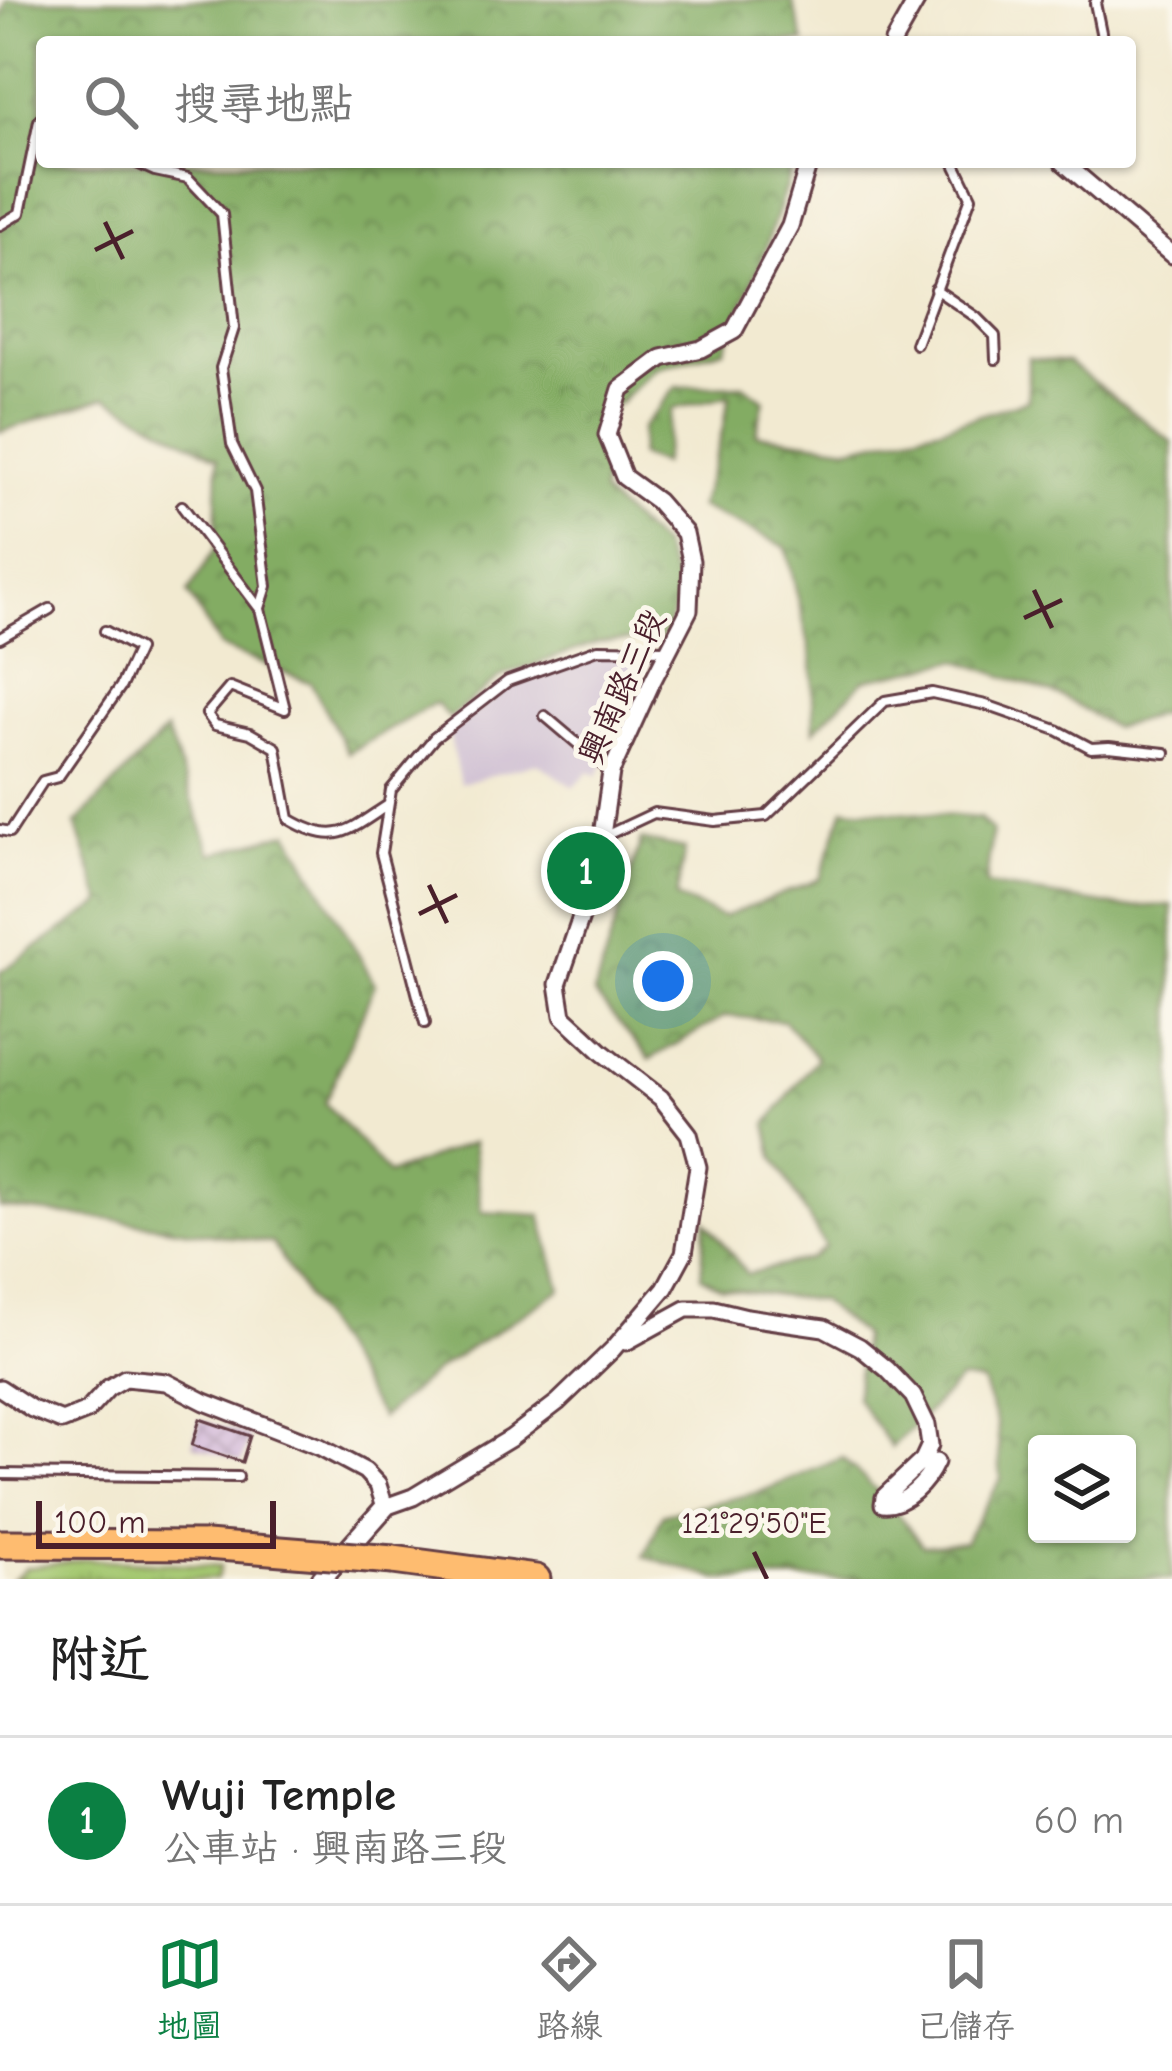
<!DOCTYPE html>
<html lang="zh-TW">
<head>
<meta charset="utf-8">
<style>
  body { margin:0; font-family:"Comic Neue","LXGW WenKai TC",sans-serif; background:#f2f2f2; color:#222 }
  .controls { position:absolute; right:36px; bottom:36px; display:grid; overflow:hidden; border-radius:12px; box-shadow:0 3px 9px #0004 }
  .controls button { width:108px; height:108px; display:grid; place-items:center; padding:0; border:0; border-bottom:3px solid #e0e0e0; background:#fff; color:#222; font:60px sans-serif }
  .scale { position:absolute; left:36px; bottom:30px; width:240px; box-sizing:border-box; padding-left:12px; border:6px solid #4a1f2b; border-top:0; font-size:33px; line-height:42px; white-space:nowrap; color:#4a1f2b; -webkit-text-stroke:9px #fbf7ec; paint-order:stroke }
  .you { position:absolute; left:663px; top:981px; width:42px; height:42px; margin:-30px; border:9px solid #fff; border-radius:50%; background:#1a73e8; box-shadow:0 0 0 18px #1a73e833 }
  .badge { display:grid; place-items:center; width:78px; height:78px; border-radius:50%; background:#0b8043; color:#fff; font-size:39px; font-weight:700 }
  .pin { position:absolute; translate:-50% -50%; border:6px solid #fff; box-shadow:0 3px 12px #0006 }
  .list { margin:0; padding:0; list-style:none }
  h2 { display:flex; justify-content:space-between; align-items:center; height:156px; margin:0; padding:0 48px; font-size:51px }
  h2 small { font-size:39px; font-weight:400; color:#767676 }
  .list li { display:grid; grid-template-columns:78px 1fr auto; gap:36px; align-items:center; box-sizing:border-box; height:168px; padding:0 48px; border-top:3px solid #e0e0e0 }
  .list b { display:block; font-size:45px; white-space:nowrap }
  .list p { margin:0; font-size:39px; white-space:nowrap; color:#767676 }
  .list em { font-size:39px; font-style:normal; color:#767676 }
  .icon { flex:none; width:66px; height:66px; fill:none; stroke:currentColor; stroke-width:2; stroke-linecap:round; stroke-linejoin:round }
  .map { position:relative; flex:none; width:1172px; height:1579px; overflow:hidden }
  .search { position:absolute; background:#fff; box-shadow:0 3px 9px #0004; left:36px; right:36px; top:36px; height:132px; display:flex; align-items:center; gap:30px; box-sizing:border-box; padding:0 42px; border-radius:12px; color:#767676; font-size:45px }
  .sheet { height:324px; background:#fff }
  nav { display:flex; justify-content:space-around; align-items:center; box-sizing:border-box; height:168px; border-top:3px solid #e0e0e0; background:#fff; font-size:33px; color:#767676 }
  nav a { display:grid; justify-items:center; gap:6px }
  nav .on { color:#0b8043 }
  .map>svg:first-child { display:block }
</style>
</head>
<body>
<div class="map">
<svg width="1172" height="1579" viewBox="0 0 1172 1579">
  <defs>
    <pattern id="grass-tufts" width="24" height="20" patternUnits="userSpaceOnUse" patternTransform="scale(3)"><rect width="24" height="20" fill="#a4c871"/><path d="M3 7l-1-3M5 7V3M7 7l1-3M15 17l-1-3M17 17v-4M19 17l1-3" fill="none" stroke="#8fab62"/></pattern>
    <pattern id="forest-crowns" width="20" height="18" patternUnits="userSpaceOnUse" patternTransform="scale(3)"><rect width="20" height="18" fill="#83ac63"/><path d="M2 6a3 3 0 1 1 6 0M12 15a3 3 0 1 1 6 0" fill="none" stroke="#6d8b52"/></pattern>
    <pattern id="building-cross-hatch" width="8" height="8" patternUnits="userSpaceOnUse" patternTransform="scale(3)"><rect width="8" height="8" fill="#cfb2d8"/><path d="M0 0l8 8M0 8l8-8" fill="none" stroke="#aa90af"/></pattern>
  </defs>
  <rect width="100%" height="100%" fill="#fbf7ec"/>
  <filter id="ink" filterUnits="userSpaceOnUse"><feTurbulence type="fractalNoise" baseFrequency=".00833" numOctaves="2"/><feDisplacementMap in="SourceGraphic" scale="24" xChannelSelector="R" yChannelSelector="G"/><feConvolveMatrix kernelMatrix="1 2 1 2 8 2 1 2 1" color-interpolation-filters="sRGB"/></filter>
  <filter id="wash" filterUnits="userSpaceOnUse"><feTurbulence type="fractalNoise" baseFrequency=".004" numOctaves="4" result="noise"/><feDisplacementMap in="SourceGraphic" scale="48" xChannelSelector="R" yChannelSelector="G"/><feGaussianBlur stdDeviation="2.7" result="paint"/><feColorMatrix in="noise" values="0 0 0 0 0 0 0 0 0 0 0 0 0 0 0 0 0 1.4 0 .05"/><feComposite in="paint" operator="in"/></filter>
  <g filter="url(#wash)">
    <rect width="100%" height="100%" fill="#f2ead1"/>
    <path fill="#cebed2" d="M654,654l-56,122 -9,-5 -15,16 -37,-24 -77,21 -11,-51 61,-47 87,-30z"/>
    <path fill="url(#grass-tufts)" stroke="#77744e" stroke-width="3" d="M89,1559l132,7 -4,13h-204l13,-11z"/>
    <path fill="url(#forest-crowns)" stroke="#666647" stroke-width="3" fill-rule="evenodd" d="M6,0h786l12,42h-762v120h752l-32,97 -38,90 -69,20 -50,47 -3,78 59,52 20,48 -19,44 -66,5 -94,33 -53,42 -14,-15 -87,50 -37,-70 -91,-36 -32,-54 28,-46 2,-89 -112,-61 -106,35v-411z
      M1028,358l40,4 104,80v269l-59,17 -52,-32 -104,-36 -93,20 -50,51 -2,-73 -26,-111 -87,-40 19,-58 12,-53 -58,13 -10,55 -23,-8 3,-28 34,-41 67,-2 21,15 -8,34 94,13 92,-20 86,-27z
      M166,730l46,124 77,-22 86,152 -50,119 63,71 85,-32 9,70 59,3 20,74 -123,80 -57,49 -109,-175 -148,-22 -124,-13v-236l102,-69 -26,-79z
      M844,808l136,10 12,13 -6,54 137,22 49,-2v674h-454l-74,-23 19,-42 97,-22 82,-34 42,39 39,49 41,-4 37,-63 -4,-54 -15,-43 -22,-2 -69,68 -35,-51 6,-62 -42,-34 -99,-14 -20,-11 5,-55 41,53 62,-15 16,-12 -51,-90 -7,-33 50,-66 -33,-37 -59,-5 -75,43 -56,-65 47,-154 44,9 -9,49 47,19 97,-38zM1037,1444h90v90h-90z"/>
    <g id="blocks">
      <path fill="url(#building-cross-hatch)" d="M200,1419l50,17 -8,26 -50,-17z"/>
    </g>
  </g>
  <g filter="url(#ink)">
    <use href="#blocks" fill-opacity="0" stroke="#633d44" stroke-width="3"/>
    <g fill="none" stroke-linecap="round" stroke-linejoin="round">
      <defs>
        <path id="service" d="M1097,0l-2,3 8,39
          M135,162l20,9 33,7 34,36 12,114 -13,40 11,76 23,47 12,95 -7,22
          M0,225l20,-12 19,-92 3,-4
          M935,289l41,28 19,19 1,23
          M916,344l55,-147 -17,-35
          M182,506l78,103 25,100 -55,-22 -23,27 8,11 35,8 26,15 13,71c47,28 59,12 99,-14
          M0,638l50,-29
          M545,716l65,55
          M0,830l10,2 33,-51 15,-4 63,-91 17,-37 -33,-18
          M605,836l49,-23 61,8 51,-5 119,-115 47,-8 54,12 71,25 34,18 18,-1 56,6
          M425,1023l-44,-170 10,-63 43,-52 74,-57 90,-32 69,1
          M0,1474l238,3"/>
        <path id="minor" d="M893,42l24,-42
          M1063,162l109,93
          M626,1342l60,-33h28l33,8 77,11 36,19 27,22 26,27 14,29 3,20 -7,15 -39,37 -1,7c23,2 44,-22 53,-42
          M0,1388l32,21 30,12 25,-10 21,-23 17,-10 41,4 39,20 115,45 45,24 13,14 7,22 28,-10 98,-59 47,-36 55,-53 52,-61 19,-35 14,-86 -9,-33 -28,-36 -58,-45 -40,-37 -5,-32 39,-113 14,-99 42,-92 36,-70 2,-49 -6,-28 -28,-32 -33,-24 -17,-42 14,-46 41,-31 39,-9 33,-18 56,-105 19,-64"/>
        <path id="tertiary" d="M321,1579l64,-72"/>
        <path id="motorway" d="M0,1544l206,1
          M393,1560l143,19"/>
      </defs>
      <use href="#service" stroke="#633d44" stroke-width="14"/>
      <use href="#minor" stroke="#633d44" stroke-width="21"/>
      <use href="#tertiary" stroke="#633d44" stroke-width="24"/>
      <use href="#motorway" stroke="#633d44" stroke-width="33"/>
      <use href="#service" stroke="#fff" stroke-width="8"/>
      <use href="#minor" stroke="#fff" stroke-width="15"/>
      <use href="#tertiary" stroke="#fff" stroke-width="18"/>
      <use href="#motorway" stroke="#febc70" stroke-width="27"/>
      <defs>
        <path id="motorway-bridge" d="M206,1545l187,15"/>
      </defs>
      <use href="#motorway-bridge" stroke="#633d44" stroke-width="33" stroke-linecap="butt"/>
      <use href="#motorway-bridge" stroke="#febc70" stroke-width="27"/>
    </g>
  </g>
  <path fill="none" stroke="#4a1f2b" stroke-width="4.5" d="M105,222l18,37M95,250l38,-19M1034,590l18,38M1024,618l38,-18M429,885l18,38M419,914l38,-19M754,1552l13,27"/>
  <g text-anchor="middle" dominant-baseline="central" stroke-width="10" stroke-linejoin="round" paint-order="stroke">
    <g font-size="33" fill="#4a1f2b" stroke="#fbf7ec">
      <text transform="translate(622 687) rotate(-66)">興南路三段</text>
    </g>
  </g>
  <g font-size="30" text-anchor="middle" fill="#4a1f2b" stroke="#fbf7ec" stroke-width="10" stroke-linejoin="round" paint-order="stroke">
    <text x="754" y="1533">121°29'50"E</text>
  </g>
</svg>
<div class="controls">
<button><svg class="icon" aria-label="layers" viewBox="0 0 24 24"><path d="M12 4l9 5-9 5-9-5zM3 14l9 5 9-5"/></svg></button>
</div>
<div class="scale">100 m</div>
<div class="you"></div>
<div class="pin badge" style="left:586px;top:871px">1</div>
<div class="search"><svg class="icon" aria-label="search" viewBox="0 0 24 24"><circle cx="10" cy="10" r="6"/><path d="M15 15l6 6"/></svg>搜尋地點</div>
</div>
<section class="sheet">
<h2>附近<small></small></h2>
<ul class="list">
<li><span class="badge">1</span><div><b>Wuji Temple</b><p>公車站 · 興南路三段</p></div><em>60 m</em></li>
</ul>
</section>
<nav>
<a class="on"><svg class="icon" aria-label="map" viewBox="0 0 24 24"><path d="M3 6l6-2 6 2 6-2v14l-6 2-6-2-6 2zM9 4v14M15 6v14"/></svg>地圖</a>
<a><svg class="icon" aria-label="directions" viewBox="0 0 24 24"><path d="M12 3l9 9-9 9-9-9zM9 14v-3h6M13 9l2 2-2 2"/></svg>路線</a>
<a><svg class="icon" aria-label="saved" viewBox="0 0 24 24"><path d="M7 4h10v16l-5-4-5 4z"/></svg>已儲存</a>
</nav>
</body>
</html>
